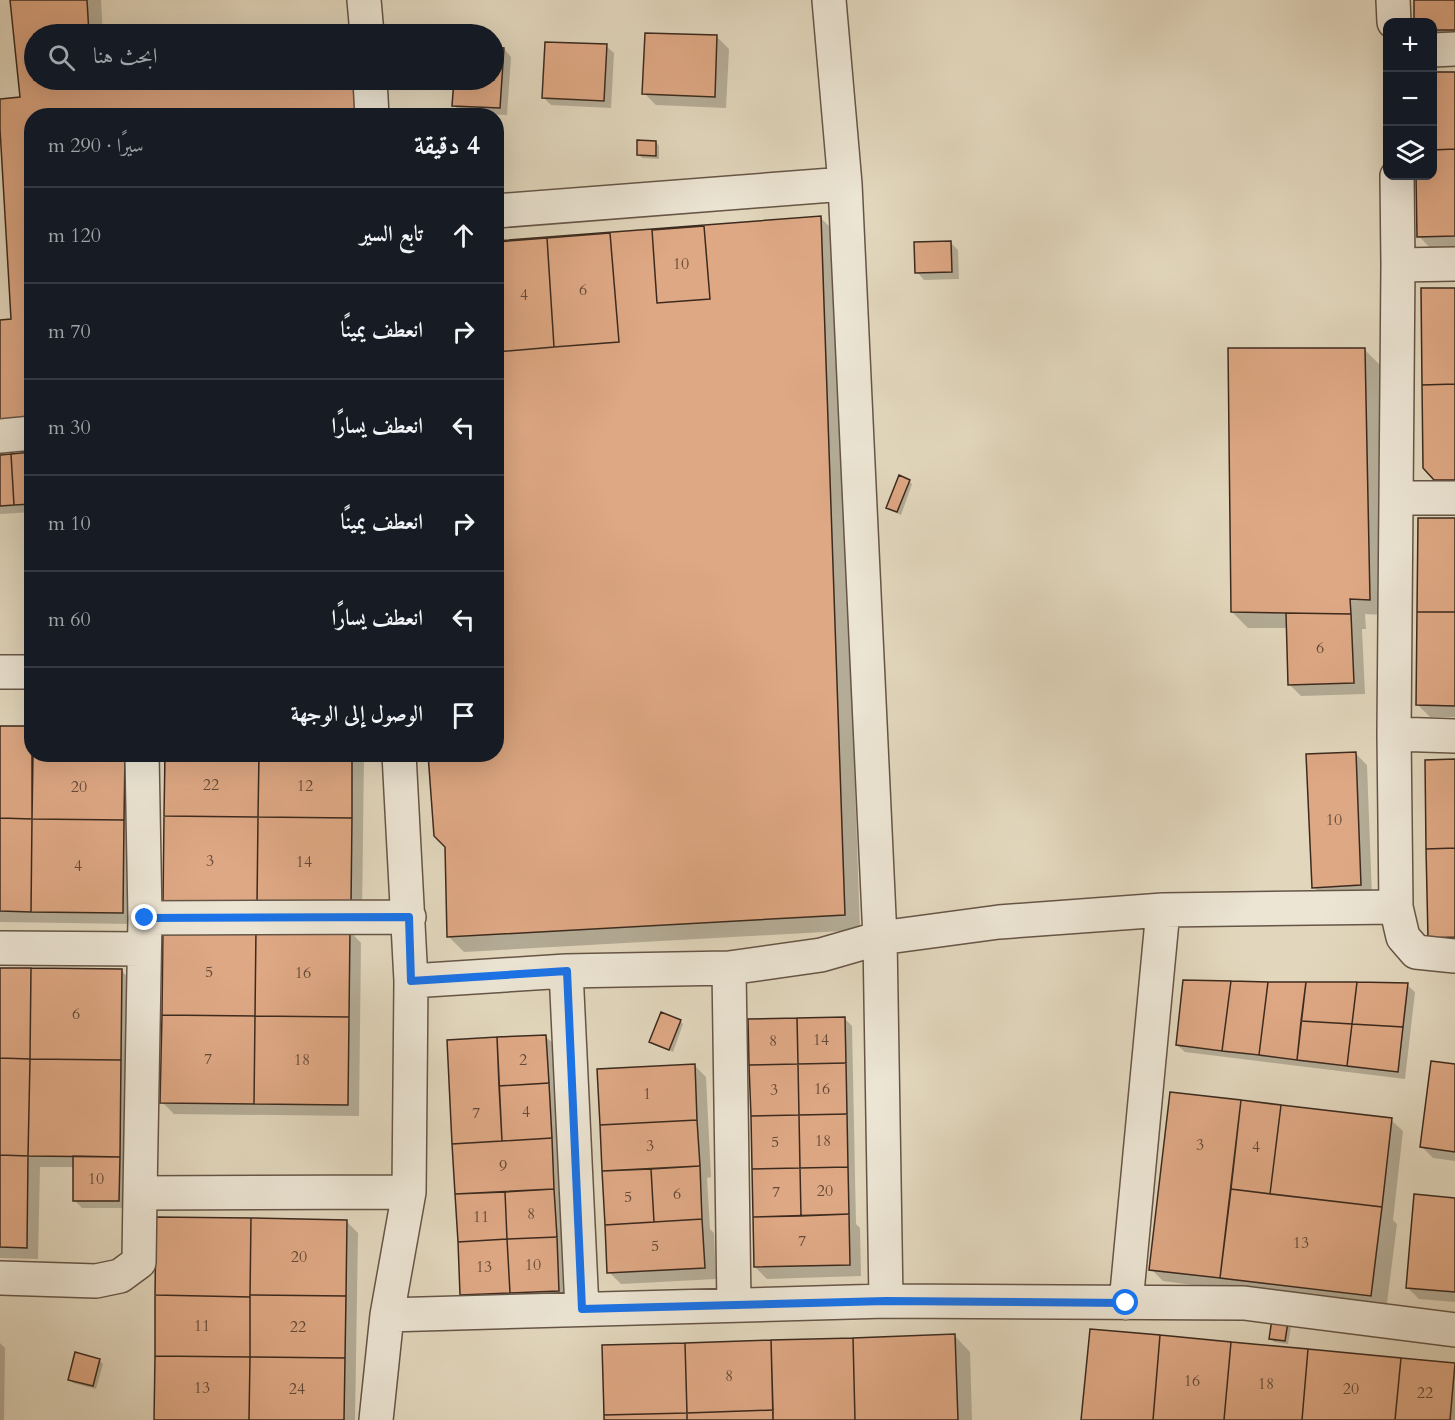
<!DOCTYPE html>
<html lang="ar">
<head>
<meta charset="utf-8">
<style>
  body { margin:0; font-family:Cardo,Amiri,serif; background:#242831; color:#f1f3f6; direction:rtl }
  .controls { position:absolute; right:18px; top:18px; display:grid; overflow:hidden; border-radius:12px; box-shadow:0 6px 24px #0002 }
  .controls button { width:54px; height:54px; display:grid; place-items:center; padding:0; border:0; border-bottom:2px solid #363941; background:#171b24; color:#f1f3f6; font:30px sans-serif }
  .stop { position:absolute; width:18px; height:18px; margin:-14px; border:4px solid #1a73e8; border-radius:50%; background:#fff }
  .stop.end { background:#1a73e8; border-color:#fff; box-shadow:0 2px 6px #0008 }
  .list { margin:0; padding:0; list-style:none }
  h2 { display:flex; justify-content:space-between; align-items:center; height:78px; margin:0; padding:0 24px; font-size:26px }
  h2 small { font-size:20px; font-weight:400; color:#9ea1a6 }
  .list li { display:grid; grid-template-columns:39px 1fr auto; gap:18px; align-items:center; box-sizing:border-box; height:96px; padding:0 24px; border-top:2px solid #363941 }
  .list b { display:block; font-size:22px; white-space:nowrap }
  .list em { font-size:20px; font-style:normal; color:#9ea1a6 }
  .icon { flex:none; width:33px; height:33px; fill:none; stroke:currentColor; stroke-width:2; stroke-linecap:round; stroke-linejoin:round }
  .map { position:relative; flex:none; width:1455px; height:1420px; overflow:hidden; direction:ltr }
  .search { position:absolute; background:#171b24; box-shadow:0 6px 24px #0002; left:24px; top:24px; width:480px; height:66px; display:flex; align-items:center; gap:15px; box-sizing:border-box; padding:0 21px; border-radius:33px; color:#9ea1a6; font-size:22px }
  .panel { position:absolute; background:#171b24; box-shadow:0 6px 24px #0002; left:24px; top:108px; width:480px; height:654px; border-radius:24px; direction:rtl }
  .map>svg:first-child { display:block }
</style>
</head>
<body>
<div class="map">
<svg width="1455" height="1420" viewBox="0 0 1455 1420">
  <rect width="100%" height="100%" fill="#e2d7bd"/>
  <filter id="stains"><feTurbulence type="fractalNoise" baseFrequency=".00333" numOctaves="4"/><feColorMatrix values="0 0 0 0 .2 0 0 0 0 .09 0 0 0 0 .02 0 0 0 .5 -.17"/></filter>
  <radialGradient id="worn" r=".72"><stop offset=".6" stop-color="#630" stop-opacity="0"/><stop offset="1" stop-color="#630" stop-opacity=".3"/></radialGradient>
  <path fill="#0003" d="M12,0h89l2,34h-69v46h334l-336,36v317l-32,-112 13,-1 -13,-220 22,-2z
    M1415,0h40v42h-23v-20h-16z
    M350,31l4,3h-59z
    M717,37l12,12 -3,59 -70,-3 -12,-12z
    M606,46l8,7 -3,55 -60,-3 -7,-7z
    M494,49h10l7,8 -4,58 -46,-2 -7,-8 1,-25h39z
    M1455,73v175h-25l-11,-12 -1,-60h14z
    M656,142l3,4v13l-17,-1 -4,-4z
    M821,218l15,15 24,697 -396,22 -16,-16 48,-182z
    M950,242l8,8 1,29 -35,1 -7,-8z
    M1455,290v201h-8l-12,-12z
    M1364,349l16,16 5,250 -20,-1 1,15h-4l3,65 -64,2 -12,-12 -1,-56h-40l-16,-16z
    M32,454v58l-32,2v-57z
    M909,481l3,3 -11,31 -9,-4 -4,-3z
    M1455,519v198h-25l-12,-12z
    M0,727l32,27h104l-2,170 -134,-2z
    M1355,753l12,12 5,131 -46,3 -12,-12z
    M166,754h198l-2,163z
    M1455,761v187l-26,-11z
    M350,931l11,12 -2,173 -185,-2 -12,-12z
    M0,969l122,2 11,12 -7,225h-44l-8,-8 1,-33h-35l-2,92 -38,-1z
    M1407,985l8,7 -10,87 -220,-27 -8,-7z
    M844,1018l8,8 4,198 4,4 1,48 -94,3 -12,-12z
    M680,1021l3,3 -10,28 -19,-7 -3,-3z
    M546,1037l8,7 12,254 -97,5 -7,-8 -5,-101z
    M694,1065l12,12 5,100 -4,1 3,51 4,4 2,46 -95,5 -12,-12 -10,-202z
    M1455,1065v96l-22,-3 -12,-12z
    M1171,1093l220,27 12,11 -10,89 4,4 -11,87 -223,-30 -12,-12z
    M1455,1199v103l-36,-3 -12,-12z
    M346,1221l12,12 -3,187h-199z
    M1287,1323l4,4 -3,17 -14,-2 -3,-4z
    M955,1336l15,16 2,68h-366z
    M0,1343l5,5 -1,72h-4z
    M99,1360l4,4 -7,25 -23,-6 -4,-4z
    M1455,1364v56h-372z"/>
  <path fill="#dea884" stroke="#3c2a1e" stroke-width="1.5" d="M10,0h77l2,34h-55v46h320l3,36h-325v301l-32,3v-100l11,-1 -11,-190v-30l20,-2z
    M1414,0h41v30h-23v-8h-18z
    M351,29v5h-80z
    M645,33l72,2 -2,62 -73,-3z
    M545,42l62,2 -3,57 -62,-3z
    M494,47l10,1 -4,60 -48,-2 2,-26h40z
    M1432,72h23v77l-23,1z
    M637,140l19,1v15l-19,-1z
    M1455,149v87l-38,1 -1,-61h16v-26z
    M821,216l24,699 -398,22 -2,-90 -11,-11 -6,-82h68v-513z
    M704,226l6,73 -53,4 -5,-73z
    M610,233l9,109 -65,5 -7,-109z
    M547,238l7,109 -58,5v-110z
    M951,241l1,31 -37,1 -1,-31z
    M1421,288h34v96l-33,1z
    M1228,348h137l5,252 -20,-1 1,15 -120,-2z
    M1455,384v96h-21l-11,-12 -1,-83z
    M32,452v52l-18,1 -3,-51z
    M11,454l3,51 -14,1v-51z
    M899,475l11,5 -13,32 -11,-4z
    M1418,518h37v94h-38z
    M1417,612h38v94l-39,-1z
    M1286,613l65,1 3,69 -66,2z
    M0,726h32v93l-32,-1z
    M1356,752l5,133 -49,3 -6,-134z
    M33,754h92l-1,66 -92,-1z
    M165,754h94l-1,63 -94,-1z
    M259,754h93v64l-94,-1z
    M1455,759v89l-29,1 -1,-89z
    M164,816l94,1 -1,88 -94,-1z
    M258,817l94,1 -1,88 -94,-1z
    M0,818l32,1 -1,93 -31,-1z
    M32,819l92,1 -1,93 -92,-1z
    M1455,848v89l-27,1 -2,-89z
    M163,927l93,1 -1,88 -93,-1z
    M256,928l94,2 -1,87 -94,-1z
    M0,968h31l-1,91 -30,-1z
    M31,968l91,1 -1,91 -91,-1z
    M1183,980l48,1 -9,70 -46,-6z
    M1231,981l37,1 -9,73 -37,-4z
    M1268,982h38l-9,78 -38,-5z
    M1306,982h51l-5,42 -51,-3z
    M1357,982l51,1 -5,44 -51,-3z
    M661,1012l20,8 -12,30 -20,-8z
    M162,1015l93,1 -1,88 -94,-1z
    M255,1016l94,1 -1,88 -94,-1z
    M845,1017l1,46 -48,1 -1,-46z
    M797,1018l1,46 -49,1 -1,-46z
    M1301,1021l51,3 -5,42 -50,-6z
    M1352,1024l51,3 -5,45 -51,-6z
    M546,1035l3,48 -50,3 -2,-49z
    M497,1037l5,104 -50,3 -5,-104z
    M0,1058l30,1 -2,97 -28,-1z
    M30,1059l91,1 -1,97 -92,-1z
    M1431,1061l24,3v88l-35,-5z
    M846,1063l1,51 -48,1 -1,-51z
    M695,1064l2,56 -97,5 -3,-56z
    M798,1064l1,51 -48,1 -2,-51z
    M549,1083l3,55 -50,3 -3,-55z
    M1170,1092l71,8 -21,178 -71,-8z
    M1241,1100l40,5 -11,89 -39,-5z
    M1281,1105l111,13 -10,89 -112,-13z
    M847,1114l1,53 -48,1 -1,-53z
    M799,1115l1,53 -48,1 -1,-53z
    M697,1120l3,46 -98,5 -2,-46z
    M552,1138l2,51 -99,5 -3,-50z
    M0,1155l28,1 -1,92 -27,-1z
    M73,1156l47,1 -1,44h-46z
    M700,1166l2,53 -48,3 -3,-53z
    M848,1167l1,47 -48,2 -1,-48z
    M800,1168l1,48 -48,1 -1,-48z
    M651,1169l3,53 -49,3 -3,-54z
    M554,1189l3,48 -50,2 -2,-47z
    M1231,1189l151,18 -11,89 -151,-18z
    M505,1192l2,47 -49,3 -3,-48z
    M1414,1194l41,4v94l-49,-4z
    M849,1214l1,51 -96,2 -1,-50z
    M156,1217l95,1 -1,79 -95,-2z
    M251,1218l96,2 -1,76 -96,-1z
    M702,1219l3,49 -98,5 -2,-48z
    M557,1237l2,54 -49,2 -3,-54z
    M507,1239l3,54 -50,2 -2,-53z
    M155,1295l95,2v60l-95,-1z
    M250,1295l96,1 -1,62 -95,-1z
    M1272,1319l16,3 -3,19 -16,-2z
    M1090,1329l70,6 -7,85h-72z
    M955,1334l3,86h-103l-2,-82z
    M1160,1335l71,7 -7,78h-71z
    M853,1338l2,82h-82l-2,-80z
    M771,1340l2,70 -86,3 -2,-70z
    M1231,1342l77,7 -6,71h-78z
    M685,1343l2,70 -83,2 -2,-70z
    M1308,1349l93,9 -6,62h-93z
    M75,1352l25,7 -7,27 -25,-6z
    M155,1356l95,1 -1,63h-95z
    M250,1357l95,1 -1,62h-95z
    M1401,1358l54,5 -5,57h-55z
    M773,1410v10h-86v-7z
    M687,1413v7h-83v-5z"/>
  <g fill="none" stroke-linecap="round" stroke-linejoin="round">
    <defs>
      <path id="minor" d="M364,0l3,34
        M829,0l16,184 35,754 6,363
        M1393,0l1,22
        M1432,50l23,-1
        M370,80l2,36
        M1397,176l1,89 -4,469 2,173 7,30 13,15 39,4
        M496,211l349,-27
        M1398,265l57,-1
        M0,436l32,-3
        M1397,498h58
        M0,672h32
        M1394,734l61,2
        M399,754l12,227 -2,211 -22,123 499,-14 358,2 211,27
        M145,918l264,-1
        M0,948l143,1
        M729,968l5,336
        M566,971l16,338
        M411,981l155,-10 163,-3 92,-13 59,-17 119,-16 164,-12 233,-3
        M140,1193l5,-275 -3,-164
        M0,1278l96,3 24,-5 19,-14 1,-69 269,-1
        M1126,1303l37,-393
        M376,1420l11,-105"/>
    </defs>
    <use href="#minor" stroke="#665546" stroke-width="36"/>
    <use href="#minor" stroke="#ece5d4" stroke-width="33"/>
  </g>
  <g fill="none" stroke-linecap="round" stroke-linejoin="round">
    <path stroke="#1a73e8" stroke-width="8" d="M145,918l264,-1 2,64 156,-10 15,338 304,-8 240,2"/>
  </g>
  <g text-anchor="middle" dominant-baseline="central" stroke-width="4.5" stroke-linejoin="round" paint-order="stroke">
    <g font-size="16" fill="#644a38">
      <text x="681" y="264">10</text>
      <text x="583" y="290">6</text>
      <text x="524" y="295">4</text>
      <text x="1320" y="648">6</text>
      <text x="211" y="785">22</text>
      <text x="305" y="786">12</text>
      <text x="79" y="787">20</text>
      <text x="1334" y="820">10</text>
      <text x="210" y="861">3</text>
      <text x="304" y="862">14</text>
      <text x="78" y="866">4</text>
      <text x="209" y="972">5</text>
      <text x="303" y="973">16</text>
      <text x="76" y="1014">6</text>
      <text x="821" y="1040">14</text>
      <text x="773" y="1041">8</text>
      <text x="208" y="1059">7</text>
      <text x="302" y="1060">18</text>
      <text x="523" y="1060">2</text>
      <text x="822" y="1089">16</text>
      <text x="774" y="1090">3</text>
      <text x="647" y="1094">1</text>
      <text x="526" y="1112">4</text>
      <text x="476" y="1113">7</text>
      <text x="823" y="1141">18</text>
      <text x="775" y="1142">5</text>
      <text x="1200" y="1145">3</text>
      <text x="650" y="1146">3</text>
      <text x="1256" y="1147">4</text>
      <text x="503" y="1166">9</text>
      <text x="96" y="1179">10</text>
      <text x="825" y="1191">20</text>
      <text x="776" y="1192">7</text>
      <text x="677" y="1194">6</text>
      <text x="628" y="1197">5</text>
      <text x="531" y="1214">8</text>
      <text x="481" y="1217">11</text>
      <text x="802" y="1241">7</text>
      <text x="1301" y="1243">13</text>
      <text x="655" y="1246">5</text>
      <text x="299" y="1257">20</text>
      <text x="533" y="1265">10</text>
      <text x="484" y="1267">13</text>
      <text x="202" y="1326">11</text>
      <text x="298" y="1327">22</text>
      <text x="729" y="1376">8</text>
      <text x="1192" y="1381">16</text>
      <text x="1266" y="1384">18</text>
      <text x="202" y="1388">13</text>
      <text x="297" y="1389">24</text>
      <text x="1351" y="1389">20</text>
      <text x="1425" y="1393">22</text>
    </g>
  </g>
  <rect width="100%" height="100%" filter="url(#stains)"/>
  <rect width="100%" height="100%" fill="url(#worn)"/>
</svg>
<div class="controls">
<button>+</button>
<button>−</button>
<button><svg class="icon" aria-label="layers" viewBox="0 0 24 24"><path d="M12 4l9 5-9 5-9-5zM3 14l9 5 9-5"/></svg></button>
</div>
<div class="stop" style="left:1126px;top:1303px"></div>
<div class="stop end" style="left:145px;top:918px"></div>
<div class="search"><svg class="icon" aria-label="search" viewBox="0 0 24 24"><circle cx="10" cy="10" r="6"/><path d="M15 15l6 6"/></svg>ابحث هنا</div>
<section class="panel">
<h2>4 دقيقة<small>سيرًا · 290 m</small></h2>
<ul class="list">
<li><svg class="icon" aria-label="ahead" viewBox="0 0 24 24"><path d="M12 20V5M6 11l6-6 6 6"/></svg><div><b>تابع السير</b></div><em>120 m</em></li>
<li><svg class="icon" aria-label="right" viewBox="0 0 24 24"><path d="M7 20v-9h11M14 6l5 5-5 5"/></svg><div><b>انعطف يمينًا</b></div><em>70 m</em></li>
<li><svg class="icon" aria-label="left" viewBox="0 0 24 24"><path d="M17 20v-9H6M10 6l-5 5 5 5"/></svg><div><b>انعطف يسارًا</b></div><em>30 m</em></li>
<li><svg class="icon" aria-label="right" viewBox="0 0 24 24"><path d="M7 20v-9h11M14 6l5 5-5 5"/></svg><div><b>انعطف يمينًا</b></div><em>10 m</em></li>
<li><svg class="icon" aria-label="left" viewBox="0 0 24 24"><path d="M17 20v-9H6M10 6l-5 5 5 5"/></svg><div><b>انعطف يسارًا</b></div><em>60 m</em></li>
<li><svg class="icon" aria-label="arrive" viewBox="0 0 24 24"><path d="M6 21V4h12l-3 4 3 4H6"/></svg><div><b>الوصول إلى الوجهة</b></div></li>
</ul>
</section>
</div>
</body>
</html>
